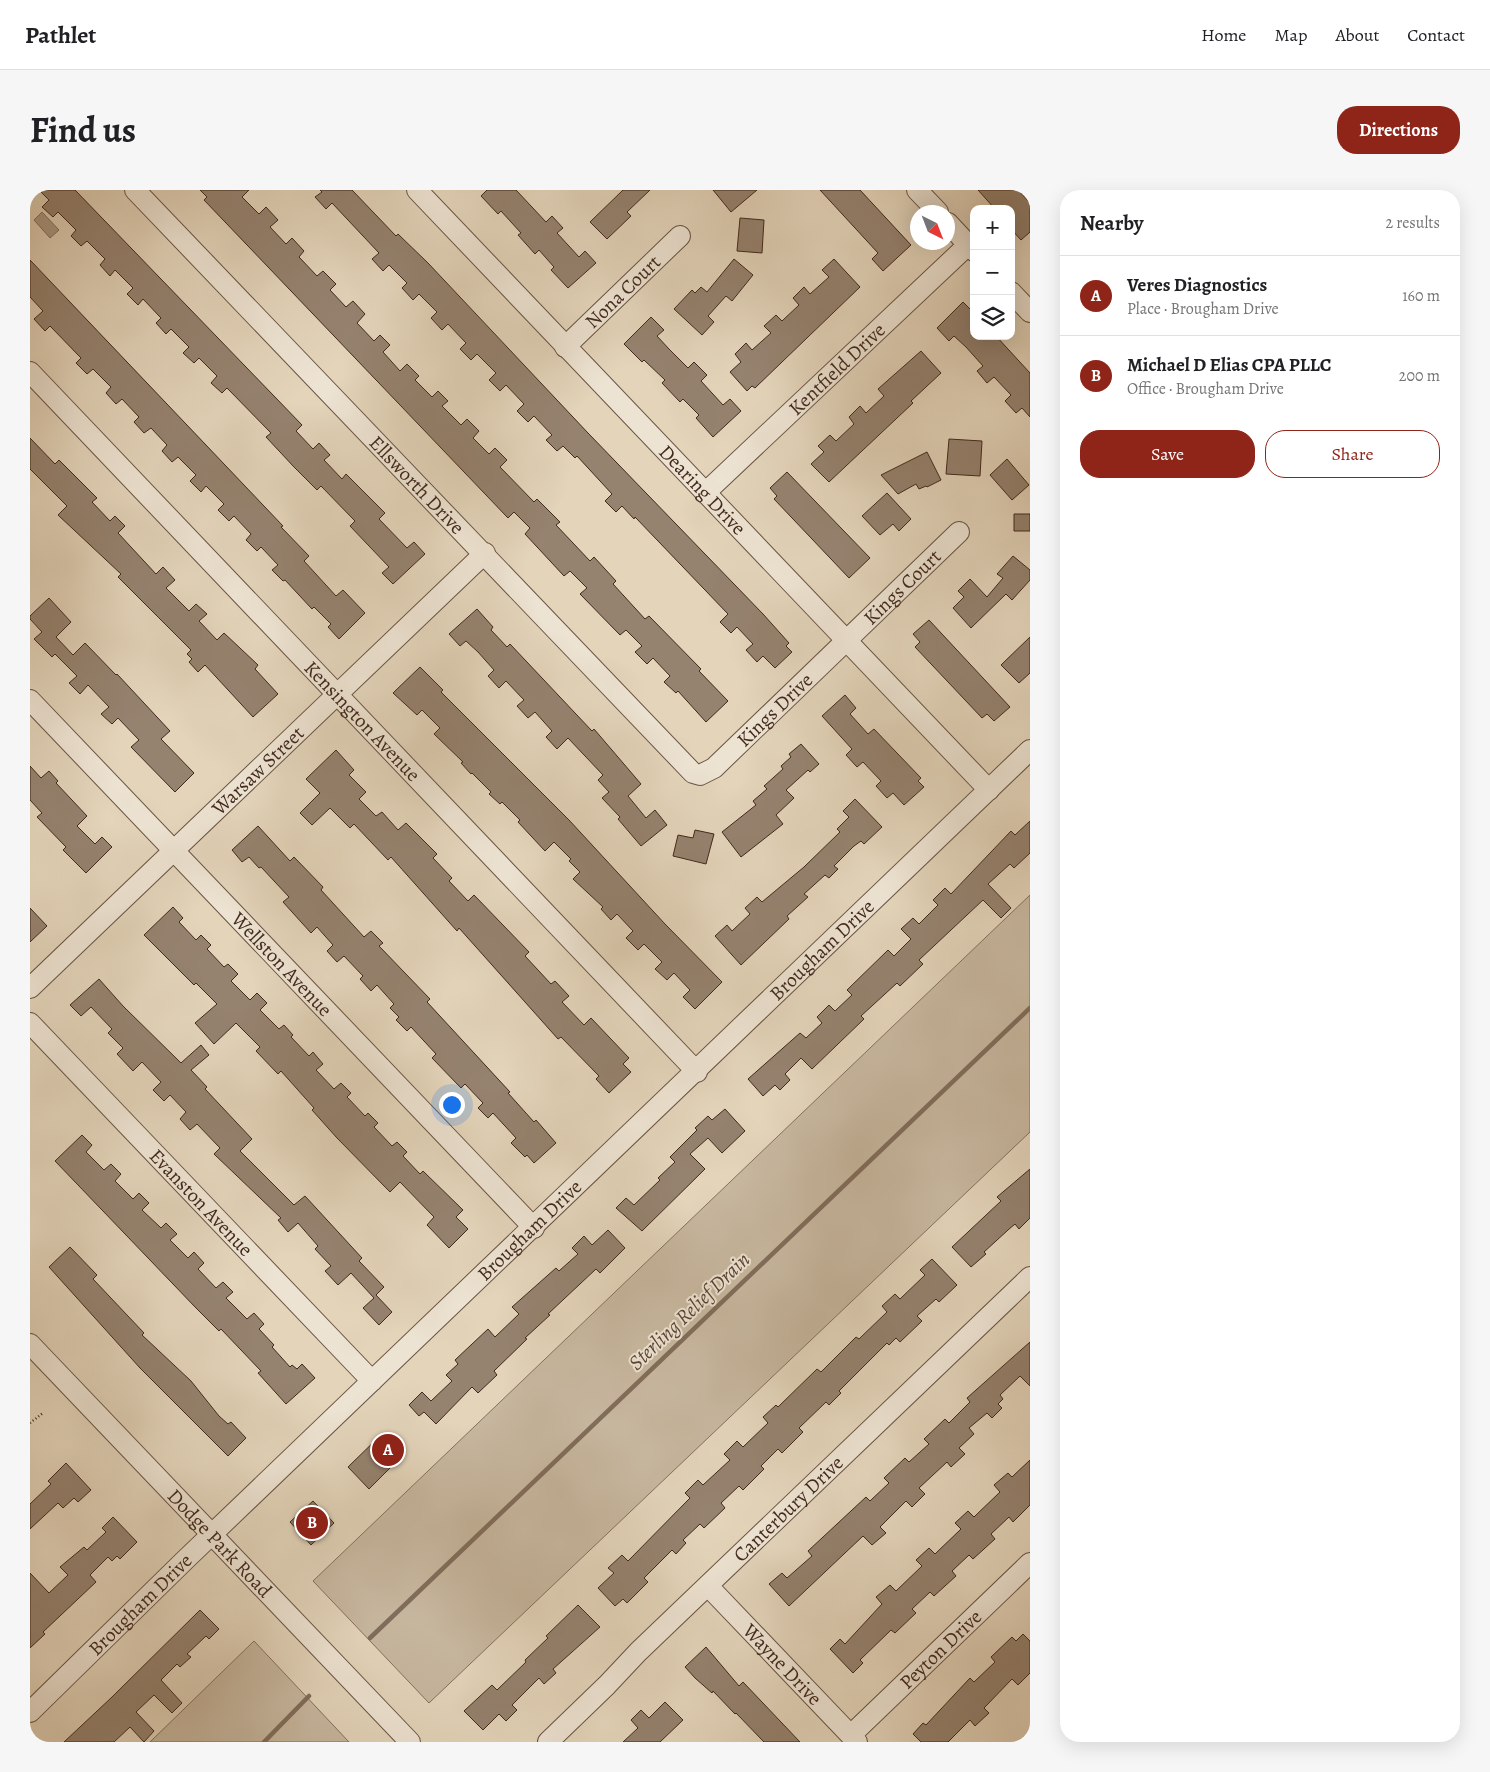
<!DOCTYPE html>
<html lang="en">
<head>
<meta charset="utf-8">
<style>
  body { margin:0; font-family:Alegreya,serif; background:#f6f6f6; color:#202124 }
  .controls { position:absolute; right:15px; top:15px; display:grid; overflow:hidden; border-radius:10px; box-shadow:0 5px 20px #0002 }
  .controls button { width:45px; height:45px; display:grid; place-items:center; padding:0; border:0; border-bottom:1px solid #e0e0e0; background:#fff; color:#202124; font:25px sans-serif }
  .compass { position:absolute; left:880px; top:15px; width:45px; height:45px; border-radius:50%; background:#fff; box-shadow:0 5px 20px #0002; rotate:138deg }
  .you { position:absolute; left:421px; top:914px; width:18px; height:18px; margin:-12px; border:4px solid #fff; border-radius:50%; background:#1a73e8; box-shadow:0 0 0 8px #1a73e833 }
  .badge { display:grid; place-items:center; width:32px; height:32px; border-radius:50%; background:#8f2418; color:#fff; font-size:16px; font-weight:700 }
  .pin { position:absolute; translate:-50% -50%; border:2px solid #fff; box-shadow:0 1px 5px #0006 }
  .list { margin:0; padding:0; list-style:none }
  h2 { display:flex; justify-content:space-between; align-items:center; height:65px; margin:0; padding:0 20px; font-size:21px }
  h2 small { font-size:16px; font-weight:400; color:#757577 }
  .list li { display:grid; grid-template-columns:32px 1fr auto; gap:15px; align-items:center; box-sizing:border-box; height:80px; padding:0 20px; border-top:1px solid #e0e0e0 }
  .list b { display:block; font-size:19px; white-space:nowrap }
  .list p { margin:0; font-size:16px; white-space:nowrap; color:#757577 }
  .list em { font-size:16px; font-style:normal; color:#757577 }
  .actions { display:flex; gap:10px; padding:15px 20px }
  .actions a { flex:1; padding:11px 0; border:1px solid #8f2418; border-radius:20px; text-align:center; font-size:18px; color:#8f2418 }
  .actions .main { background:#8f2418; color:#fff }
  .icon { flex:none; width:28px; height:28px; fill:none; stroke:currentColor; stroke-width:2; stroke-linecap:round; stroke-linejoin:round }
  .map { position:relative; flex:none; width:1000px; height:1552px; overflow:hidden; border-radius:20px }
  header { display:flex; align-items:center; gap:30px; box-sizing:border-box; height:70px; padding:0 25px; background:#fff; border-bottom:1px solid #e0e0e0 }
  header strong { font-size:24px }
  nav { display:flex; gap:28px; margin-inline-start:auto; font-size:18px }
  .intro { display:flex; align-items:center; justify-content:space-between; box-sizing:border-box; height:120px; padding:0 30px }
  h1 { margin:0; font-size:35px }
  .button { padding:12px 22px; border-radius:20px; background:#8f2418; color:#fff; font-size:18px; font-weight:700 }
  main { display:flex; gap:30px; padding:0 30px }
  aside { flex:1; background:#fff; border-radius:20px; box-shadow:0 5px 20px #0002 }
  .map>svg:first-child { display:block }
</style>
</head>
<body>
<header>
<strong>Pathlet</strong>
<nav><a>Home</a><a>Map</a><a>About</a><a>Contact</a></nav>
</header>
<div class="intro"><h1>Find us</h1><a class="button">Directions</a></div>
<main>
<div class="map">
<svg width="1000" height="1552" viewBox="0 0 1000 1552">
  <rect width="100%" height="100%" fill="#e3d4ba"/>
  <filter id="stains"><feTurbulence type="fractalNoise" baseFrequency=".004" numOctaves="4"/><feColorMatrix values="0 0 0 0 .2 0 0 0 0 .09 0 0 0 0 .02 0 0 0 .5 -.17"/></filter>
  <radialGradient id="worn" r=".72"><stop offset=".6" stop-color="#630" stop-opacity="0"/><stop offset="1" stop-color="#630" stop-opacity=".3"/></radialGradient>
  <path fill="#c7b79f" stroke="#84705e" d="M1000,705v237l-601,571 -116,-122z
    M224,1451l95,101h-199z"/>
  <path fill="#ac9a85" stroke="#816d5b" d="M12,22l17,18 -9,8 -16,-18z"/>
  <g fill="none" stroke-linecap="round" stroke-linejoin="round">
    <path stroke="#816d5b" stroke-width="4.5" d="M340,1448l660,-630
      M234,1552l45,-46"/>
  </g>
  <path fill="#95826f" stroke="#41291d" d="M9,0h36l227,235 -6,6 17,18 6,-6 11,12 -6,5 18,19 4,-5 39,39 -6,6 28,29 7,-6 11,12 -32,30 -11,-11 7,-6 -39,-41 5,-5 -34,-35 -4,4 -23,-23 -28,-30 5,-4 -44,-45 -5,5 -11,-10 6,-7 -18,-18 -5,5 -11,-10 6,-6 -18,-18 -5,5 -10,-11 5,-5 -18,-19 -5,6 -11,-11 6,-6 -18,-18 -5,6 -10,-11 5,-6 -18,-18 -6,5 -10,-10 5,-6 -18,-18 -5,5 -11,-10 7,-7z
    M170,0h49l-7,7 17,17 7,-7 12,13 -8,7 16,17 6,-6 12,13 -5,6 18,19 6,-5 13,13 -6,6 16,17 7,-6 12,13 -8,9 17,18 6,-6 10,10 -7,7 17,19 7,-7 12,12 -4,4 17,17 6,-6 10,10 -6,5 19,19 6,-6 12,12 -6,7 16,16 6,-6 12,12 -7,7 34,35 3,-3 23,23 -4,3 34,36 4,-4 22,24 -3,3 32,35 4,-3 52,53 -2,2 29,30 -22,21 -28,-31 -2,2 -12,-11 6,-6 -17,-18 -6,6 -12,-12 7,-6 -16,-16 -6,5 -40,-41 7,-6 -17,-17 -6,5 -39,-42 5,-6 -16,-16 -6,6 -304,-318 3,-3z
    M290,0h32l44,46 2,-2 30,29 160,170 175,181 26,29 -3,3 6,6 -17,16 -12,-12 -6,6 -11,-12 7,-6 -16,-17 -6,6 -11,-11 8,-8 -93,-97 -1,2 -12,-13 -6,6 -11,-11 7,-7 -35,-38 -2,2 -12,-12 -6,5 -11,-11 6,-5 -18,-19 -6,6 -11,-11 7,-7 -18,-19 -6,6 -11,-11 7,-7 -19,-19 -6,6 -11,-11 6,-6 -18,-19 -6,6 -11,-12 6,-6 -18,-18 -6,6 -11,-12 5,-5 -18,-18 -6,6 -11,-12 7,-6 -47,-50 -6,6 -11,-12 7,-5z
    M457,0h29l30,32 6,-6 11,12 -6,5 22,24 6,-6 11,12 -28,25 -17,-18 3,-3 -15,-17 -4,4 -17,-19 3,-2 -20,-22 -3,3 -17,-18z
    M593,0h27l-23,22 4,4 -24,23 -17,-17z
    M683,0h44l-26,22z
    M790,0h40l51,55 -28,26 -11,-12 6,-6z
    M948,0h40l12,13v29l-9,8 -10,-11v-20h-16z
    M710,28l24,2 -2,33 -25,-2z
    M704,69l19,16 -21,26 -6,-5 -18,20 6,6 -12,13 -28,-26 18,-19 3,3 6,-6 6,5z
    M804,69l26,28 -105,101 -3,-2 -5,5 -17,-19 11,-10 -6,-8 11,-11 6,7 19,-17 -7,-7 12,-11 6,6 17,-16 -6,-7 11,-11 6,7 19,-17 -7,-7z
    M0,70l253,266 -2,1 28,29 -5,5 32,35 7,-6 22,23 -26,26 -11,-12 3,-3 -17,-17 -2,2 -27,-29 -2,1 -11,-11 6,-5 -17,-18 -4,4 -11,-11 5,-6 -17,-18 -5,5 -11,-11 6,-6 -18,-18 -5,6 -11,-11 6,-6 -18,-18 -6,5 -10,-11 5,-6 -16,-17 -7,5 -10,-11 5,-5 -17,-18 -6,5 -10,-11 5,-6 -18,-18 -6,5 -11,-11 5,-5 -31,-32 -5,5 -11,-12 9,-8 -13,-14z
    M933,112l11,11v23h22l34,37v44l-8,-9 -6,5 -11,-12 6,-6 -17,-18 -7,6 -10,-12 6,-5 -17,-19 -12,-11 -5,5 -12,-13z
    M621,127l13,13 -7,6 12,13 19,19 6,-6 13,13 -6,6 22,24 7,-6 11,12 -28,26 -17,-19 3,-3 -16,-16 -3,3 -18,-19 3,-3 -21,-20 -2,2 -18,-18z
    M891,161l20,22 -30,28 2,2 -84,79 -18,-18 13,-12 -6,-6 12,-11 6,6 18,-17 -5,-7 11,-11 6,7 18,-17 -6,-7z
    M0,248l25,26 4,-4 38,38 -5,4 18,19 5,-5 10,10 -7,7 38,41 7,-7 12,13 -9,8 23,23 7,-7 11,10 -8,7 18,19 7,-7 34,32 -3,4 23,25 -25,23 -48,-52 -7,7 -9,-10 3,-3 -5,-5 4,-4 -73,-73 3,-3 -63,-59 9,-9 -37,-37z
    M919,249l33,2 -2,35 -34,-2z
    M897,262l14,28 -14,7 -1,-1 -7,3 -3,-5 -18,10 -17,-19z
    M977,269l22,26 -17,15 -22,-25z
    M757,282l83,86 -21,20 -75,-79 3,-3 -7,-8z
    M857,303l24,26 -12,12 -6,-7 -13,11 -18,-19z
    M984,324h16v17h-16z
    M983,366l17,14v10l-18,20 -6,-6 -35,34 -18,-20 11,-11 -6,-6 12,-12 17,18 16,-19 -6,-4z
    M19,408l22,24 -15,15 17,18 12,-12 31,32 1,-1 53,57 -9,8 33,34 -19,19 -44,-45 8,-7 -21,-22 -6,6 -11,-10 8,-7 -21,-22 -8,9 -11,-11 8,-7 -22,-22 -3,3 -18,-18 8,-7 -12,-13v-3z
    M447,419l16,18 -2,3 16,17 3,-3 82,87 2,-2 47,55 -13,12 18,22 9,-8 12,15 -26,21 -23,-27 2,-2 -18,-19 7,-6 -11,-12 5,-5 -35,-37 -11,11 -11,-12 6,-6 -17,-19 -7,6 -11,-12 7,-6 -18,-19 -7,7 -11,-12 6,-6 -16,-18 -12,-11 -6,5 -11,-12z
    M899,430l81,87 -16,14 -7,-7 -5,4 -67,-71 5,-5 -7,-8z
    M1000,447v36l-11,10 -18,-18z
    M390,477l23,23 -2,2 128,128 96,104 57,58 -27,27 -12,-12 7,-7 -16,-17 -7,7 -12,-11 7,-7 -18,-18 -6,6 -12,-12 7,-7 -16,-17 -6,6 -10,-11 2,-2 -30,-28 7,-7 -11,-11 2,-2 -17,-17 -9,9 -27,-29 2,-2 -18,-18 -2,2 -11,-10 2,-2 -19,-19 -1,1 -10,-11 2,-1 -29,-28 6,-6 -18,-18 -5,5 -24,-22z
    M815,505l11,13 -6,6 18,20 6,-5 47,49 -3,3 6,6 -20,18 -11,-12 -6,5 -11,-12 5,-5 -18,-19 -6,5 -11,-12 6,-6 -30,-33z
    M771,554l18,20 -9,8 -2,-2 -22,20 8,8 -18,17 7,9 -42,33 -19,-25 34,-27 -3,-4 14,-12 -3,-3 19,-17 -2,-3 10,-9 -2,-3z
    M306,560l18,20 -5,5 17,17 -7,7 17,17 6,-4 16,18 8,-7 31,31 -4,4 19,20 -3,3 19,20 6,-6 55,57 -4,4 26,28 4,-3 14,15 -7,6 22,23 7,-7 38,40 -6,6 8,8 -22,21 -13,-14 3,-3 -38,-39 -3,2 -99,-111 -2,3 -66,-74 -3,3 -34,-36 -4,4 -20,-20 -18,17 -12,-12 20,-20 -14,-14z
    M0,576l11,12 8,-7 9,10 -2,2 31,33 -10,10 18,18 7,-7 10,10 -26,26 -23,-23 3,-3 -29,-30 5,-4 -12,-13z
    M825,609l27,28 -18,17 -3,-3 -7,5 -20,20 4,3 -9,9 -4,-3 -21,19 4,3 -21,19 2,3 -48,46 -26,-29 12,-11 5,6 18,-17 -5,-6 12,-11 5,5 42,-35 36,-35 -3,-3 12,-12 -6,-6z
    M1000,631v32l-16,15 -4,-4 -22,20 23,24 -10,10 -18,-18 -64,60 4,4 -23,22 -3,-3 -36,33 3,3 -52,50 -11,-11 -16,16 5,6 -10,10 -5,-5 -12,11 -15,-17 52,-46 6,5 16,-15 -5,-6 12,-12 6,6 17,-16 -5,-5 41,-40 6,6 17,-17 -10,-10 12,-11 6,6 19,-19 -5,-5 12,-12 6,6 60,-63 4,4z
    M228,636l32,35 4,-4 29,30 -2,3 43,47 7,-6 12,12 -4,3 51,53 -3,3 83,90 -2,1 26,29 2,-2 20,23 -22,20 -7,-8 -2,2 -14,-14 5,-5 -23,-25 -5,5 -10,-10 5,-5 -18,-19 -4,4 -29,-30 4,-4 -25,-27 -4,4 -11,-11 3,-3 -9,-9 4,-4 -17,-19 -6,6 -11,-12 3,-3 -19,-20 -7,6 -10,-11 6,-6 -16,-18 -6,6 -28,-31 6,-5 -28,-30 -2,1 -10,-11 -7,5 -10,-12z
    M665,640l19,4 -8,30 -33,-8 5,-21 15,3z
    M143,717l10,11 -4,4 17,18 5,-5 10,10 -4,4 17,18 4,-3 10,10 -7,7 19,19 7,-7 10,10 -7,7 19,19 5,-4 9,10 -2,2 18,19 4,-4 10,12 -7,6 18,19 7,-6 10,10 -4,4 18,19 3,-3 10,10 -4,4 18,19 5,-4 10,10 -4,4 17,18 3,-3 40,39 -7,7 12,12 -19,19 -22,-23 7,-8 -34,-35 -10,10 -53,-54 -25,-28 2,-2 -33,-37 -3,3 -22,-23 4,-4 -24,-24 -22,21 -19,-21 22,-19 -21,-21 -2,2 -50,-50z
    M0,718l17,18 -17,16z
    M69,789l24,27 58,57 20,-18 8,10 -18,15 16,17 -2,2 47,50 -12,12 54,54 11,-9 57,62 -3,3 25,26 -8,8 16,17 -13,13 -16,-17 11,-10 -23,-25 -13,12 -13,-14 6,-5 -16,-17 3,-3 -20,-23 -10,9 -10,-12 3,-2 -67,-64 6,-6 -23,-24 -7,6 -10,-11 6,-7 -16,-17 -6,6 -11,-11 8,-8 -19,-20 -9,9 -16,-17 6,-6 -15,-15 4,-4 -21,-22 -10,9 -11,-11z
    M695,919l20,22 -23,22 -14,-15 -18,16 15,15 -63,62 -26,-23 10,-10 8,7 26,-25 -2,-2 17,-16 -5,-5 27,-27 -2,-2 13,-12 4,4z
    M52,945l10,10 -6,7 18,18 7,-6 10,10 -6,7 18,18 6,-6 10,10 -7,7 19,18 5,-5 11,11 -7,6 18,18 6,-6 10,11 -6,6 18,19 7,-6 10,10 -7,6 21,21 7,-6 10,11 -5,5 15,16 -2,2 18,20 2,-2 5,4 5,-5 13,14 -29,26 -28,-31 3,-2 -40,-42 -2,2 -23,-23 -141,-147z
    M1000,979v49l-11,11 -4,-5 -7,6 -24,22 2,2 -15,13 -19,-20 49,-46 -4,-4z
    M578,1040l17,18 -25,25 -4,-4 -48,45 2,1 -25,23 2,1 -33,32 3,4 -19,18 -6,-6 -36,37 -12,-12 -5,4 -10,-11 13,-13 9,9 21,-20 -6,-6 12,-11 -3,-4 33,-31 7,8 24,-23 -7,-7 44,-39 3,3 19,-17 -6,-6 12,-12 8,9z
    M40,1057l27,28 -4,4 51,54 -2,2 49,46 28,35 9,8 3,-2 15,16 -18,18 -88,-88 -91,-101z
    M902,1069l25,26 -18,17 -3,-3 -19,17 5,5 -22,21 -4,-4 -7,7 -2,-2 -48,48 2,2 -12,12 -3,-3 -27,26 4,4 -21,21 -4,-4 -17,17 3,3 -21,21 -4,-4 -18,17 4,5 -21,20 -4,-4 -17,16 3,3 -10,11 -4,-4 -28,28 4,4 -21,21 -4,-4 -8,7 -17,-18 16,-15 -6,-5 14,-13 6,6 62,-63 -5,-5 13,-13 5,5 27,-25 -6,-6 13,-13 6,6 25,-24 -5,-6 13,-12 2,2 39,-38 4,3 35,-35 3,2 28,-27 -5,-6 13,-12 5,5 25,-24 -5,-5z
    M1000,1152v44l-10,-10 -20,19 3,4 -5,5 4,4 -10,10 -5,-5 -18,15 5,6 -15,14 6,6 -14,13 -4,-5 -28,26 6,6 -13,13 -6,-6 -26,26 6,6 -14,12 -9,-9 -74,70 -20,-22 13,-11 5,5 25,-22 -4,-5 58,-54 4,4 19,-18 -5,-5 21,-20 4,4 20,-18 -5,-5 21,-20 4,4 21,-21 -3,-4z
    M353,1243l20,22 -34,34 -21,-22z
    M1000,1270v45l-17,17 -4,-5 -18,17 4,5 -22,20 -4,-4 -17,16 4,5 -22,20 -4,-4 -18,17 4,4 -21,20 -4,-3 -31,30 3,3 -10,10 -23,-24 10,-10 5,5 37,-40 -6,-7 14,-12 6,6 26,-25 -6,-6 13,-12 6,6 26,-25 -6,-6 13,-12 6,6 26,-25 -6,-7 14,-12 4,4z
    M36,1273l25,27 -13,12 -4,-4 -11,10 -5,-5 -28,26v-25l21,-20 -3,-3z
    M283,1311l21,22 -23,22 -21,-23z
    M83,1327l24,25 -17,17 -3,-3 -5,5 -4,-4 -18,18 6,7 -53,50 2,2 -15,14v-75l19,20 19,-18 -8,-8 24,-20 3,3 19,-18 -4,-4z
    M548,1415l22,22 -47,42 3,4 -12,11 -5,-6 -27,27 5,5 -11,11 -7,-7 -16,16 -19,-19 28,-26 5,5 29,-28 -1,-2 23,-22 -2,-2z
    M170,1420l19,19 -10,10 -3,-3 -19,18 4,3 -11,10 -3,-3 -16,16 21,23 -10,10 -18,-18 -18,17 18,19 -10,11 -14,-15 -16,15h-50l48,-45z
    M993,1444l7,7v32l-12,12 -6,-6 -28,29 5,5 -14,13 -5,-6 -22,22h-27l-8,-8 10,-11 3,2 44,-47 4,4 21,-20 -4,-5 21,-20 4,4z
    M676,1457l33,39 4,-4 57,60h-36l-28,-29 -1,1 -22,-23 -1,2 -17,-15 -10,-11z
    M635,1512l18,18 -23,22h-37l15,-14 -7,-8 10,-10 8,8z"/>
  <g fill="none" stroke-linecap="round" stroke-linejoin="round">
    <defs>
      <g id="minor">
        <path id="s1" d="M105,0l558,583 7,2 14,-7 245,-236"/>
        <path id="s2" d="M387,0l572,600"/>
        <path d="M887,0l21,22"/>
        <path d="M918,33l26,28"/>
        <path d="M981,102l19,20"/>
        <path id="s3" d="M535,157l115,-111"/>
        <path id="s4" d="M0,182l667,700"/>
        <path id="s5" d="M675,303l263,-248"/>
        <path id="s6" d="M0,510l504,528"/>
        <path id="s7" d="M0,798l455,-435"/>
        <path id="s8" d="M0,833l342,358"/>
        <path id="s9" d="M0,1154l380,398"/>
        <path id="s10" d="M678,1396l149,156"/>
        <path id="s11" d="M0,1522l154,-151 846,-811"/>
        <path id="s12" d="M821,1545l179,-172"/>
        <path id="s13" d="M518,1552l59,-57 31,-33 392,-375"/>
      </g>
    </defs>
    <use href="#minor" stroke="#6a5444" stroke-width="22"/>
    <path stroke="#41291d" stroke-width="2.5" stroke-dasharray="1 2.5" stroke-linecap="butt" d="M0,1233l13,-10"/>
    <use href="#minor" stroke="#ede3d2" stroke-width="20"/>
  </g>
  <g text-anchor="middle" dominant-baseline="central" stroke-width="4" stroke-linejoin="round" paint-order="stroke">
    <g font-size="20" fill="#41291d" stroke="#ede3d2">
      <text stroke="none"><textPath href="#s3" startOffset="80">Nona Court</textPath></text>
      <text stroke="none"><textPath href="#s5" startOffset="181">Kentfield Drive</textPath></text>
      <text stroke="none"><textPath href="#s1" startOffset="408">Ellsworth Drive</textPath></text>
      <text stroke="none"><textPath href="#s2" startOffset="414">Dearing Drive</textPath></text>
      <text stroke="none"><textPath href="#s1" startOffset="1091">Kings Court</textPath></text>
      <text stroke="none"><textPath href="#s1" startOffset="914">Kings Drive</textPath></text>
      <text stroke="none"><textPath href="#s4" startOffset="482">Kensington Avenue</textPath></text>
      <text stroke="none"><textPath href="#s7" startOffset="315">Warsaw Street</textPath></text>
      <text stroke="none"><textPath href="#s11" startOffset="1099">Brougham Drive</textPath></text>
      <text stroke="none"><textPath href="#s6" startOffset="365">Wellston Avenue</textPath></text>
      <text stroke="none"><textPath href="#s8" startOffset="248">Evanston Avenue</textPath></text>
      <text stroke="none"><textPath href="#s11" startOffset="694">Brougham Drive</textPath></text>
      <text stroke="none"><textPath href="#s13" startOffset="335">Canterbury Drive</textPath></text>
      <text stroke="none"><textPath href="#s9" startOffset="275">Dodge Park Road</textPath></text>
      <text stroke="none"><textPath href="#s11" startOffset="154">Brougham Drive</textPath></text>
      <text stroke="none"><textPath href="#s12" startOffset="124">Peyton Drive</textPath></text>
      <text stroke="none"><textPath href="#s10" startOffset="108">Wayne Drive</textPath></text>
    </g>
    <g font-size="21" font-style="italic" fill="#5c4537" stroke="#ede3d2">
      <text transform="translate(659 1121) rotate(-44)">Sterling Relief Drain</text>
    </g>
  </g>
  <rect width="100%" height="100%" filter="url(#stains)"/>
  <rect width="100%" height="100%" fill="url(#worn)"/>
</svg>
<div class="controls">
<button>+</button>
<button>−</button>
<button><svg class="icon" aria-label="layers" viewBox="0 0 24 24"><path d="M12 4l9 5-9 5-9-5zM3 14l9 5 9-5"/></svg></button>
</div>
<svg class="compass" viewBox="-18 -18 36 36"><path d="M0-13l5 13h-10z" fill="#e53935"/><path d="M0 13l5-13h-10z" fill="#757577"/></svg>
<div class="you"></div>
<div class="pin badge" style="left:358px;top:1260px">A</div>
<div class="pin badge" style="left:282px;top:1333px">B</div>
</div>
<aside>
<h2>Nearby<small>2 results</small></h2>
<ul class="list">
<li><span class="badge">A</span><div><b>Veres Diagnostics</b><p>Place · Brougham Drive</p></div><em>160 m</em></li>
<li><span class="badge">B</span><div><b>Michael D Elias CPA PLLC</b><p>Office · Brougham Drive</p></div><em>200 m</em></li>
</ul>
<div class="actions"><a class="main">Save</a><a>Share</a></div>
</aside>
</main>
</body>
</html>
